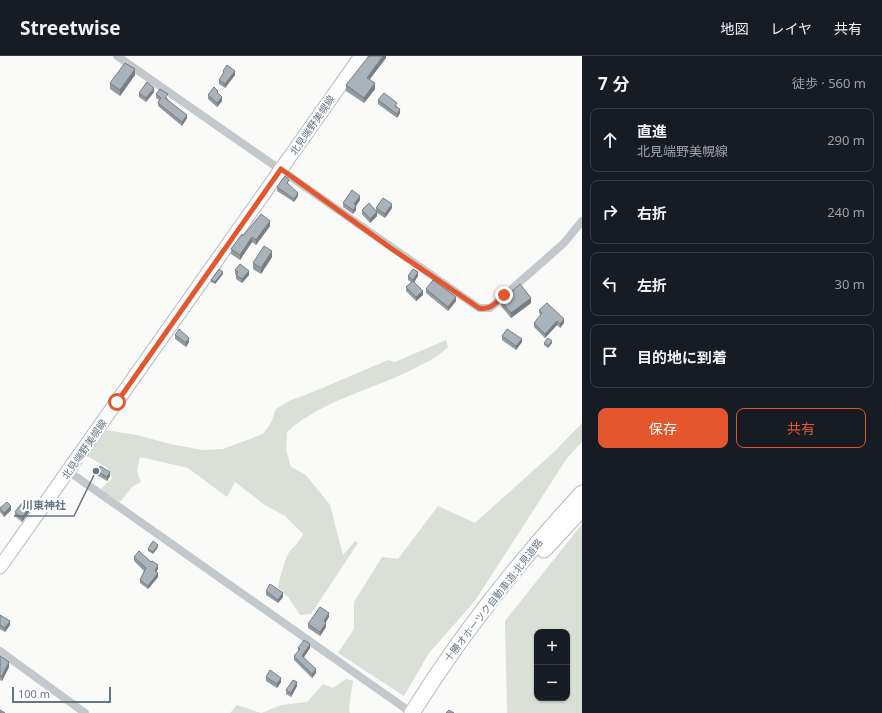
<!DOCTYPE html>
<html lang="ja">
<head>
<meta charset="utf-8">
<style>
  body { margin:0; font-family:"Noto Sans","Noto Sans JP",sans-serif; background:#20242c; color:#f1f3f6 }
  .controls { position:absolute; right:12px; bottom:12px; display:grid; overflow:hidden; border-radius:8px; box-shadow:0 1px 3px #0004 }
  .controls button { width:36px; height:36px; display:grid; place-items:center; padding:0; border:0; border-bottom:1px solid #363941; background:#171b24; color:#f1f3f6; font:20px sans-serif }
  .scale { position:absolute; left:12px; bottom:10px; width:99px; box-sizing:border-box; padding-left:4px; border:2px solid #657683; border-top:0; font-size:11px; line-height:14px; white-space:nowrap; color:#657683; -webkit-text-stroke:3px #fff; paint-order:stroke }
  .stop { position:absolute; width:12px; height:12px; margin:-9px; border:3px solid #e4572e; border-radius:50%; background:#fff }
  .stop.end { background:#e4572e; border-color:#fff; box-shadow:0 1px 4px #0008 }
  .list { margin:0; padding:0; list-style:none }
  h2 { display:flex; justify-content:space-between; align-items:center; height:52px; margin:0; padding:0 16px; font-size:17px }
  h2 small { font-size:13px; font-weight:400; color:#9ea1a6 }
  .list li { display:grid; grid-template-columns:26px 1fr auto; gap:12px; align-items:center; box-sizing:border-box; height:64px; margin:0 8px 8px; padding:0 8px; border:1px solid #363941; border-radius:8px }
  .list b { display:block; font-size:15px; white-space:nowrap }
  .list p { margin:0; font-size:13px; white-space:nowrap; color:#9ea1a6 }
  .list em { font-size:13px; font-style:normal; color:#9ea1a6 }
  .actions { display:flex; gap:8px; padding:12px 16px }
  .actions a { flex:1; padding:9px 0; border:1px solid #e4572e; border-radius:8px; text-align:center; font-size:14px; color:#e4572e }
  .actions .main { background:#e4572e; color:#fff }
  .icon { flex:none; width:22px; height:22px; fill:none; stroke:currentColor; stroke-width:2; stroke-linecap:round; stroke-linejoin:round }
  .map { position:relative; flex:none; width:582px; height:657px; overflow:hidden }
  header { display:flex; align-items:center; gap:24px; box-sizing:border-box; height:56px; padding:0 20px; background:#171b24; border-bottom:1px solid #363941 }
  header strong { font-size:19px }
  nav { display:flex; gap:22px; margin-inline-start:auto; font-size:14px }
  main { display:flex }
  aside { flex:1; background:#171b24 }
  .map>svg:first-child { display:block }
</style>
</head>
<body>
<header>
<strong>Streetwise</strong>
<nav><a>地図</a><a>レイヤ</a><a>共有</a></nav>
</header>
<main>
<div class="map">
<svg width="582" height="657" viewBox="0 0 582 657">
  <rect width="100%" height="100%" fill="#fafaf8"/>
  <path fill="#dadfd7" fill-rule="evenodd" d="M446,284l2,7c-9,9 -19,14 -31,20 -43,23 -94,32 -130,65l-1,18 5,17 15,8 24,30 13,50 12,-14 3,2 -47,71 -11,1 -12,-18 -10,-9c2,-11 5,-23 10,-34 4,-7 11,-10 15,-20l-18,-18 -20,-11 -30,-23 -8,15 -39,-29 -48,-11 -3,14 4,11 -9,5 -12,15 -20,-12 12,-12 -4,-10 -21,-12 19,-26 31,5 33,9 32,6 21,-1 40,-15 8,-11 5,-14 15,-9 22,-8 75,-32 7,2z
    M582,367v19l-15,16 -92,143 -46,52 -25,43 -66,-43 16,-24v-27l28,-45 16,2 40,-53 37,17 80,-72z
    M582,468v189h-75l-2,-92zM537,576h30v66h-30z
    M346,623l7,2 -4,26 1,6h-120l7,-8 24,8 21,-8 25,-3 16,-18 10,4z"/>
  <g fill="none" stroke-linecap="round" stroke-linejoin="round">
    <defs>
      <path id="primary" d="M0,511l361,-511"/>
      <path id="motorway" d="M544,494l38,-41
        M412,657c49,-79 107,-152 170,-220"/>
    </defs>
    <use href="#primary" stroke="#b5babe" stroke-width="15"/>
    <use href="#motorway" stroke="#b4b9bd" stroke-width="17"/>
    <path stroke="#c3c8cc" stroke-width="8" d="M117,0l362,252h11l6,-5 68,-60 18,-22
      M68,415l338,238
      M0,595l85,62"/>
    <use href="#primary" stroke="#fff" stroke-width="13"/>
    <use href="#motorway" stroke="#fff" stroke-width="15"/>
  </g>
  <path fill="#929a9f" d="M386,0v2l-17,21 6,10 -11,14 -18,-12v-6z
    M223,15l12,4 -10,13 -6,-4v-4l4,-6z
    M135,19l-15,21 -10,-7v-6z
    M154,36l-8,10 -7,-5v-4z
    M156,38l12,4 -1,1 20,19 -5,8 -24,-20v-3l1,-3 -3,-2z
    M218,38l4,7 -5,6 -9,-8v-4z
    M378,44l19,6v2l3,5 -3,5 -19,-14z
    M289,127l-1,1 10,12 -4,6 -17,-11v-4z
    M360,144l-4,6v4l-3,4 -10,-7v-4z
    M376,152h16l-7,10 -8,-5v3l-7,7 -8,-9v-4l14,1z
    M270,170l-14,19 -4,-3 -12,18 -9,-6v-5l12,-13z
    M272,201l-11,17 -8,-5v-6z
    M235,214l14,5 -7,8 -6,-4v-4l-1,-1z
    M223,218l-8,10 -4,-2v-2z
    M408,220h10l-4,6 9,13 -7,6 -10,-10v-4l5,-5 -3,-2z
    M426,233l30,12 -8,10 -22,-18z
    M501,245l30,2 -20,15 -10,-12z
    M539,254l25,13 -4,5 -3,-3 -12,13 -11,-11v-4l7,-8 -2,-2z
    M175,279l14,7 -3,5 -11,-8z
    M502,280l20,6 -6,8 -14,-10z
    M544,287h8l-4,5 -4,-3z
    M97,415l13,5 -3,5 -10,-6z
    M0,452l11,2 -7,7 -4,-5z
    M15,456h14l-7,10 -7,-6z
    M158,491l-5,7 -5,-3v-2z
    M134,501l24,12 -2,3 2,5 -10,12 -8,-6v-3l4,-9 -10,-10z
    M266,535l17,6 -5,6 -12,-8z
    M0,559l10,10 -5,7 -5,-3z
    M329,561l-4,6 1,4 -6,9 -12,-8v-4z
    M298,592h12l-6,9 12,16 -4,5 -18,-18v-4l4,-4z
    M0,600l9,11 -7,14 -2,-1z
    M266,621l15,5 -4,6 -11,-7z
    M297,630l-6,11 -5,-3v-4z"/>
  <path fill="#777d82" d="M383,0h3v2l-19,25v-5z
    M135,13v6l-15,21v-6z
    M235,15v4l-10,13v-4z
    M375,27v6l-11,14v-5z
    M154,32v4l-8,10v-4z
    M222,41v4l-5,6v-4z
    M400,53v4l-3,5v-4z
    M187,59v3l-5,8v-4z
    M298,137v3l-4,6v-3z
    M360,140v4l-4,6v4l-3,4 1,-10z
    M392,148v4l-7,10v-4z
    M377,156v4l-7,7v-4z
    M270,165v5l-14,19v-5z
    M252,181v5l-12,18v-5z
    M272,195v6l-11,17v-6z
    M249,215v4l-7,8v-4z
    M223,216v2l-8,10v-2z
    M418,216v4l-5,8v-4z
    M423,235v4l-7,6v-4z
    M456,241v4l-8,10v-4z
    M531,242v5l-20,15v-5z
    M564,263v4l-4,5v-4z
    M557,265v4l-12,13v-4z
    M189,282v4l-3,5v-4z
    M522,283v3l-6,8v-4z
    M552,285v2l-4,5v-2z
    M110,416v4l-3,5v-4z
    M11,450v4l-7,7v-4z
    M29,452v4l-7,10v-4z
    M158,489v2l-5,7v-2z
    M158,509v4l-3,5v-3z
    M158,517v4l-10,12v-3z
    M283,537v4l-5,6v-3z
    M329,557v4l-5,8v-4z
    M10,565v4l-5,7v-4z
    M326,567v4l-6,9v-4z
    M310,588v4l-8,12v-4z
    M9,606v5l-7,14v-5z
    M316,613v4l-4,5v-4z
    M281,622v4l-4,6v-4z
    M297,626v4l-6,11v-4z"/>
  <path fill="#aab3b9" stroke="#777d82" d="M369,0h14l-16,22 8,5 -11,15 -18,-13z
    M125,7l10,6 -15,21 -10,-7z
    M227,9l8,6 -10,13 -6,-4 5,-8 -1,-1z
    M147,26l7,6 -8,10 -7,-5z
    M214,31l4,4 -1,1 5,5 -5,6 -9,-8z
    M160,33l8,5 -3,4 22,17 -5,7 -24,-19 3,-5 -5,-4z
    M384,37l13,10 -2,3 5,3 -3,5 -19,-14z
    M285,120l4,4 -2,3 11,10 -4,6 -17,-12z
    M352,134l8,6 -6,8 2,2 -3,4 -10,-7z
    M383,142l9,6 -7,10 -9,-6z
    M369,147l8,9 -7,7 -8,-9z
    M261,158l9,7 -14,19 -4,-3 -12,18 -9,-6 11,-15 1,2z
    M264,190l8,5 -11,17 -8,-5z
    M240,208l9,7 -7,8 -6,-4 2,-3 -3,-2z
    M219,213l4,3 -8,10 -4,-2z
    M413,213l5,3 -5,8 -5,-4z
    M433,224l23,17 -8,10 -22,-18z
    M413,225l10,10 -7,6 -10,-10z
    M520,228l11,14 -20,15 -10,-12z
    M547,247l17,16 -4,5 -3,-3 -12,13 -11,-11 8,-10 -3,-3z
    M179,273l10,9 -3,5 -11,-8z
    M507,273l15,10 -6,7 -14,-10z
    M548,282l4,3 -4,5 -4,-3z
    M100,410l10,6 -3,5 -10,-6z
    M7,446l4,4 -7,7 -4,-5z
    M22,447l7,5 -7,10 -7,-6z
    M153,485l5,4 -5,7 -5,-3z
    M139,495l12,11 1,-1 6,4 -3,6 3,2 -10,13 -8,-6 6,-12 -12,-11z
    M270,528l13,9 -5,7 -12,-9z
    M320,551l9,6 -5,8 2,2 -6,9 -12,-8z
    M0,559l10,6 -5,7 -5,-3z
    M304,584l6,4 -8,12 14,13 -4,5 -18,-18 6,-7 -2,-1z
    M0,600l9,6 -7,14h-2z
    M270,614l11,8 -4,6 -11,-7z
    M293,624l4,2 -6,11 -5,-3z
    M0,654l5,3h-5z
    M449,654l5,3h-8z"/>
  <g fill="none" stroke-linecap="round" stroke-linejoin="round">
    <path stroke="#e4572e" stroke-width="5" d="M117,346l164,-233 111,80 87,59c11,3 18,-6 25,-13"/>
  </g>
  <g text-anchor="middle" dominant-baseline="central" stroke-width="4" stroke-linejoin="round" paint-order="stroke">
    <g font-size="10" fill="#657683" stroke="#fff">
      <text transform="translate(312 69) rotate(-55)">北見端野美幌線</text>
      <text transform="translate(84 393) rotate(-55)">北見端野美幌線</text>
      <text transform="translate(493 544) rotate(-52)">十勝オホーツク自動車道;北見道路</text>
    </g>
  </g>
  <path fill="none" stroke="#657683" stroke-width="1.5" d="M96 415L74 460H14"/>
  <circle fill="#657683" stroke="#fff" stroke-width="1.5" cx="96" cy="415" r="4"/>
  <g font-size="11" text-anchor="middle" font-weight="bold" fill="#657683" stroke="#fff" stroke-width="4" stroke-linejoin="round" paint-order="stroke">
    <text x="44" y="453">川東神社</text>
  </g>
</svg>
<div class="controls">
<button>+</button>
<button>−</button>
</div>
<div class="scale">100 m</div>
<div class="stop" style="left:117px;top:346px"></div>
<div class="stop end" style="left:504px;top:239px"></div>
</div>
<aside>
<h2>7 分<small>徒歩 · 560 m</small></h2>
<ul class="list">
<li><svg class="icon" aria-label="ahead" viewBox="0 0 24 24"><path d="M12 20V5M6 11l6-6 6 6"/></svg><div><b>直進</b><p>北見端野美幌線</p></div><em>290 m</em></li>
<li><svg class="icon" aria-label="right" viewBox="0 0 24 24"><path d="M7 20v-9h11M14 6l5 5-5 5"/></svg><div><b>右折</b></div><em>240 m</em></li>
<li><svg class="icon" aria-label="left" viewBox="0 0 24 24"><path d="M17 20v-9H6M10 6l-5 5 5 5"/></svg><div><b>左折</b></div><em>30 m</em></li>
<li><svg class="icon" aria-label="arrive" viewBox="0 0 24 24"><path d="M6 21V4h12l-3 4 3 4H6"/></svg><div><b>目的地に到着</b></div></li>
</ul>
<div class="actions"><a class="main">保存</a><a>共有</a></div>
</aside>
</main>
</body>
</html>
